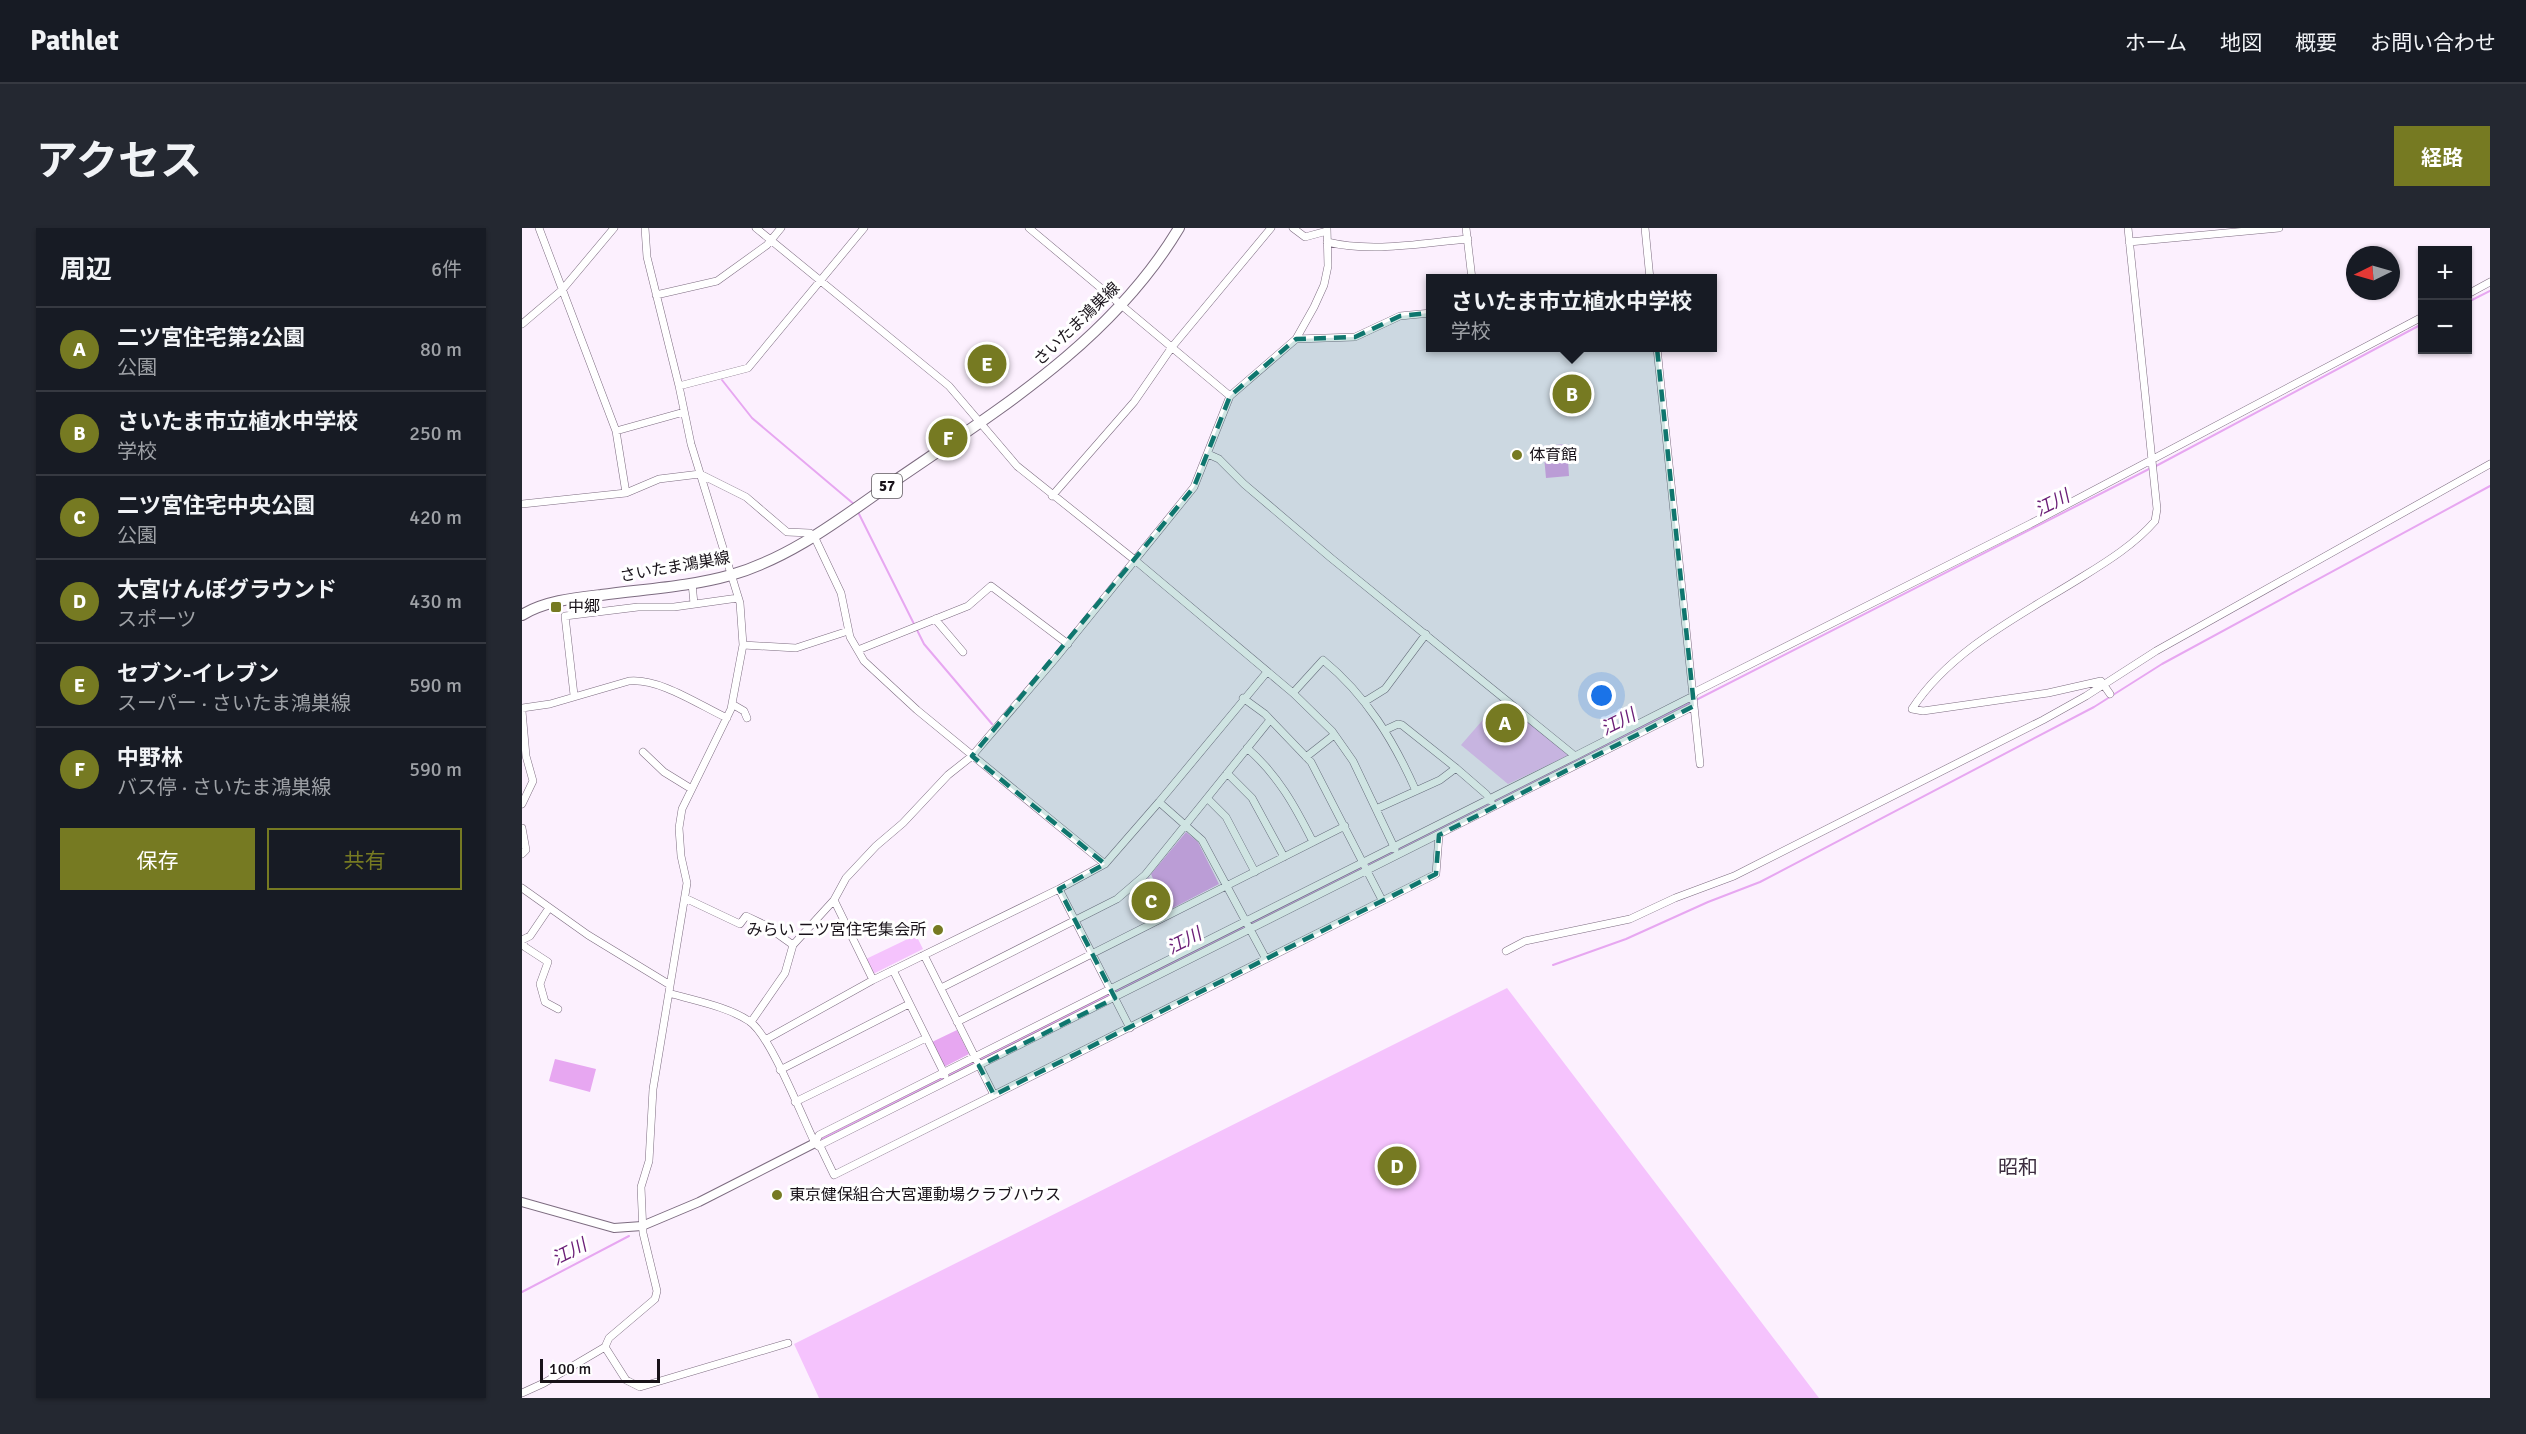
<!DOCTYPE html>
<html lang="ja">
<head>
<meta charset="utf-8">
<style>
  body { margin:0; font-family:Signika,"Noto Sans JP",sans-serif; background:#242831; color:#f1f3f6 }
  .controls { position:absolute; right:18px; top:18px; display:grid; overflow:hidden; border-radius:0px; box-shadow:0 2px 4px #0004 }
  .controls button { width:54px; height:54px; display:grid; place-items:center; padding:0; border:0; border-bottom:2px solid #363941; background:#171b24; color:#f1f3f6; font:30px sans-serif }
  .compass { position:absolute; left:1824px; top:18px; width:54px; height:54px; border-radius:50%; background:#171b24; box-shadow:0 2px 4px #0004; rotate:265deg }
  .scale { position:absolute; left:18px; bottom:15px; width:120px; box-sizing:border-box; padding-left:6px; border:3px solid #181219; border-top:0; font-size:16px; line-height:21px; white-space:nowrap; color:#181219; -webkit-text-stroke:4px #fff; paint-order:stroke }
  .you { position:absolute; left:1080px; top:468px; width:21px; height:21px; margin:-15px; border:4px solid #fff; border-radius:50%; background:#1a73e8; box-shadow:0 0 0 9px #1a73e833 }
  .badge { display:grid; place-items:center; width:39px; height:39px; border-radius:50%; background:#767a22; color:#fff; font-size:20px; font-weight:700 }
  .pin { position:absolute; translate:-50% -50%; border:3px solid #fff; box-shadow:0 2px 6px #0006 }
  .popup { position:absolute; left:904px; top:46px; width:291px; height:78px; box-sizing:border-box; display:grid; place-content:center; border-radius:0px; background:#171b24; filter:drop-shadow(0 2px 4px #0005); font-size:20px; white-space:nowrap; color:#9ea1a6 }
  .popup b { font-size:22px; color:#f1f3f6 }
  .popup::after { content:''; position:absolute; left:50%; top:100%; margin-left:-12px; border:12px solid transparent; border-top-color:#171b24 }
  .list { margin:0; padding:0; list-style:none }
  h2 { display:flex; justify-content:space-between; align-items:center; height:78px; margin:0; padding:0 24px; font-size:26px }
  h2 small { font-size:20px; font-weight:400; color:#9ea1a6 }
  .list li { display:grid; grid-template-columns:39px 1fr auto; gap:18px; align-items:center; box-sizing:border-box; height:84px; padding:0 24px; border-top:2px solid #363941 }
  .list b { display:block; font-size:22px; white-space:nowrap }
  .list p { margin:0; font-size:20px; white-space:nowrap; color:#9ea1a6 }
  .list em { font-size:20px; font-style:normal; color:#9ea1a6 }
  .actions { display:flex; gap:12px; padding:18px 24px }
  .actions a { flex:1; padding:14px 0; border:2px solid #767a22; border-radius:0px; text-align:center; font-size:21px; color:#767a22 }
  .actions .main { background:#767a22; color:#fff }
  .map { position:relative; flex:none; width:1968px; height:1170px; overflow:hidden; border-radius:0px }
  header { display:flex; align-items:center; gap:36px; box-sizing:border-box; height:84px; padding:0 30px; background:#171b24; border-bottom:2px solid #363941 }
  header strong { font-size:28px }
  nav { display:flex; gap:33px; margin-inline-start:auto; font-size:21px }
  .intro { display:flex; align-items:center; justify-content:space-between; box-sizing:border-box; height:144px; padding:0 36px }
  h1 { margin:0; font-size:42px }
  .button { padding:15px 27px; border-radius:0px; background:#767a22; color:#fff; font-size:21px; font-weight:700 }
  main { display:flex; gap:36px; padding:0 36px }
  aside { flex:1; background:#171b24; border-radius:0px; box-shadow:0 2px 4px #0004 }
  .map>svg:first-child { display:block }
</style>
</head>
<body>
<header>
<strong>Pathlet</strong>
<nav><a>ホーム</a><a>地図</a><a>概要</a><a>お問い合わせ</a></nav>
</header>
<div class="intro"><h1>アクセス</h1><a class="button">経路</a></div>
<main>
<aside>
<h2>周辺<small>6件</small></h2>
<ul class="list">
<li><span class="badge">A</span><div><b>二ツ宮住宅第2公園</b><p>公園</p></div><em>80 m</em></li>
<li><span class="badge">B</span><div><b>さいたま市立植水中学校</b><p>学校</p></div><em>250 m</em></li>
<li><span class="badge">C</span><div><b>二ツ宮住宅中央公園</b><p>公園</p></div><em>420 m</em></li>
<li><span class="badge">D</span><div><b>大宮けんぽグラウンド</b><p>スポーツ</p></div><em>430 m</em></li>
<li><span class="badge">E</span><div><b>セブン-イレブン</b><p>スーパー · さいたま鴻巣線</p></div><em>590 m</em></li>
<li><span class="badge">F</span><div><b>中野林</b><p>バス停 · さいたま鴻巣線</p></div><em>590 m</em></li>
</ul>
<div class="actions"><a class="main">保存</a><a>共有</a></div>
</aside>
<div class="map">
<svg width="1968" height="1170" viewBox="0 0 1968 1170">
  <rect width="100%" height="100%" fill="#fcf0fe"/>
  <path fill="#f5c3fd" d="M978,472l69,55 -61,29 -47,-39z
    M627,649l16,35 -14,7 -14,-29z
    M394,707l7,14 -50,25 -7,-15z
    M985,760l312,410h-1000l-25,-54z"/>
  <path fill="#e7a7f1" d="M1045,216l2,32 -23,2 -3,-32z
    M664,604l12,10 21,42 -52,27 -16,-37z
    M435,802l12,24 -25,13 -12,-25z
    M33,831l41,10 -6,23 -41,-11z"/>
  <g fill="none" stroke-linecap="round" stroke-linejoin="round">
    <path stroke="#e7a7f1" stroke-width="2" d="M1946,74l22,-11
      M200,152l30,38 103,87
      M1634,238l266,-142
      M335,282l67,134 68,80
      M1174,472l455,-232
      M1031,737l73,-26 82,-37 52,-20 334,-175 68,-43 328,-178
      M300,911l869,-437
      M0,1064l107,-56"/>
    <defs>
      <path id="minor" d="M17,0l77,203 10,62
        M234,0l193,158 68,80 119,95 157,132 39,38 21,30 42,88
        M507,0l201,168
        M771,0l12,9 22,-6
        M944,0l6,51
        M1123,0l5,51
        M805,14c46,11 95,1 141,-3
        M1607,14l150,-14
        M1946,66l22,-12
        M134,67l61,-14 50,-36 14,-17
        M0,96l40,-34 52,-62
        M774,111l59,-2 45,-21 31,-3
        M1135,120l43,416
        M157,158l69,-18 116,-140
        M94,203l68,-19
        M686,226l11,5 25,25 87,74 244,198
        M530,268l82,-94 38,-55 99,-119
        M0,276l104,-11 33,-14 41,-5 46,23 41,35 23,1 4,3 27,57 9,44 14,24 53,49 188,154
        M170,355l2,21
        M413,391l28,33
        M221,417l53,3 52,-17
        M336,422l110,-44 23,-20 77,58
        M771,465l30,-33c43,35 71,81 93,131
        M1588,466l-9,-13 -53,12 -125,18 -11,-2c39,-60 111,-95 170,-132 26,-16 53,-33 73,-56l2,-12 -29,-281
        M52,467l-9,-79 73,-9h36l64,-9
        M721,470l22,16 46,48 71,138
        M842,474l21,-13 41,-55
        M210,476l12,7 3,7
        M0,480l28,-4 79,-23c31,-3 70,24 98,37
        M0,483l4,45 7,25 -11,23
        M863,502l13,-6 4,1 54,43
        M725,520c31,27 48,58 66,94
        M121,524l21,20 26,16
        M784,529l28,-22
        M705,545l25,25 32,59
        M685,570l19,19 29,55
        M637,574l43,38 64,119
        M854,581l64,-29 16,-12 30,26 5,7
        M0,600l4,22 -4,4
        M0,660l66,47 82,50
        M537,661l71,139
        M163,670l55,26 6,-8 19,9 28,20
        M312,672l39,80
        M0,712l8,-4 19,-28
        M0,714l3,5 23,15 -8,22 5,18 13,7
        M984,723l19,-10 105,-22 45,-21 59,-22 309,-156 43,-24 70,-45 334,-187
        M402,727l70,140
        M371,742l52,105
        M419,760l176,-89 28,-24 125,-155
        M147,765c26,8 57,13 80,28 21,13 53,96 66,122l6,5 13,27 602,-301 3,-39
        M229,794l34,-49 8,-28 41,-45 12,-22 30,-32 27,-23 45,-48 24,-19 83,-97 139,-172 36,-91 66,-57 18,-32 10,-22 4,-19 -1,-38
        M435,794l388,-196
        M243,812l108,-60 186,-91 46,-25 54,-62 108,-130
        M258,842l129,-66
        M273,874l131,-64
        M293,915l4,-8 756,-379 118,-60 2,-4 335,-168 392,-207
        M296,918l876,-440
        M83,1119l21,33 14,7 148,-44
        M0,1165l22,-10 61,-36 4,-9 46,-39 2,-8 -14,-58 -2,-46 8,-26 4,-72 34,-206 -6,-27 -2,-28 3,-19 49,-100 12,-64 -3,-42 -49,-159 -12,-58 -32,-129 -2,-29"/>
      <path id="tertiary" d="M0,974l92,26 28,-2 57,-24 116,-59"/>
      <path id="primary" d="M0,387c23,-14 53,-17 79,-20 43,-6 88,-8 130,-20 62,-18 113,-59 165,-95 105,-72 216,-140 283,-252"/>
    </defs>
    <use href="#minor" stroke="#7d6c80" stroke-width="8"/>
    <use href="#tertiary" stroke="#7d6c80" stroke-width="10"/>
    <use href="#primary" stroke="#7d6c80" stroke-width="12"/>
    <use href="#minor" stroke="#fff" stroke-width="7"/>
    <use href="#tertiary" stroke="#fff" stroke-width="8"/>
    <use href="#primary" stroke="#fff" stroke-width="10"/>
  </g>
  <path fill="#0f766e" fill-opacity="0.2" stroke="#0f766e" stroke-width="4.5" stroke-dasharray="12 8" stroke-linejoin="round" d="M1129,62l43,416 -255,129 -3,39 -442,221 -15,-29 136,-68 -56,-109 46,-25 -133,-108 222,-269 36,-91 66,-57 59,-2 45,-21z"/>
  <g fill="#767a22" stroke="#fff" stroke-width="2">
    <circle cx="995" cy="227" r="6"/>
    <rect x="28" y="373" width="12" height="12" rx="3"/>
    <circle cx="416" cy="702" r="6"/>
    <circle cx="255" cy="967" r="6"/>
  </g>
  <g text-anchor="middle" dominant-baseline="central" stroke-width="6" stroke-linejoin="round" paint-order="stroke">
    <rect fill="#fff" stroke="#5d595e" stroke-width="1.5" x="350" y="246" width="30" height="24" rx="4.5"/>
    <g font-size="15" font-weight="bold" fill="#181219">
      <text x="365" y="258">57</text>
    </g>
    <g font-size="16" fill="#181219" stroke="#fff">
      <text transform="translate(555 96) rotate(-44)">さいたま鴻巣線</text>
      <text transform="translate(153 339) rotate(-10)">さいたま鴻巣線</text>
    </g>
    <g font-size="16" fill="#181219" stroke="#fff" text-anchor="start">
      <text x="1007" y="227">体育館</text>
      <text x="46" y="379">中郷</text>
      <text x="404" y="702" text-anchor="end">みらい 二ツ宮住宅集会所</text>
      <text x="267" y="967">東京健保組合大宮運動場クラブハウス</text>
    </g>
    <g font-size="18" font-style="italic" fill="#6c2078" stroke="#fff">
      <text transform="translate(1530 275) rotate(-27)">江川</text>
      <text transform="translate(1096 494) rotate(-27)">江川</text>
      <text transform="translate(662 713) rotate(-27)">江川</text>
      <text transform="translate(47 1024) rotate(-27)">江川</text>
    </g>
    <g font-size="20" fill="#3c2d3f" stroke="#fff">
      <text x="1496" y="939">昭和</text>
    </g>
  </g>
</svg>
<div class="controls">
<button>+</button>
<button>−</button>
</div>
<svg class="compass" viewBox="-18 -18 36 36"><path d="M0-13l5 13h-10z" fill="#e53935"/><path d="M0 13l5-13h-10z" fill="#9ea1a6"/></svg>
<div class="scale">100 m</div>
<div class="you"></div>
<div class="pin badge" style="left:983px;top:495px">A</div>
<div class="pin badge" style="left:1050px;top:166px">B</div>
<div class="popup"><b>さいたま市立植水中学校</b>学校</div>
<div class="pin badge" style="left:629px;top:673px">C</div>
<div class="pin badge" style="left:875px;top:938px">D</div>
<div class="pin badge" style="left:465px;top:136px">E</div>
<div class="pin badge" style="left:426px;top:210px">F</div>
</div>
</main>
</body>
</html>
